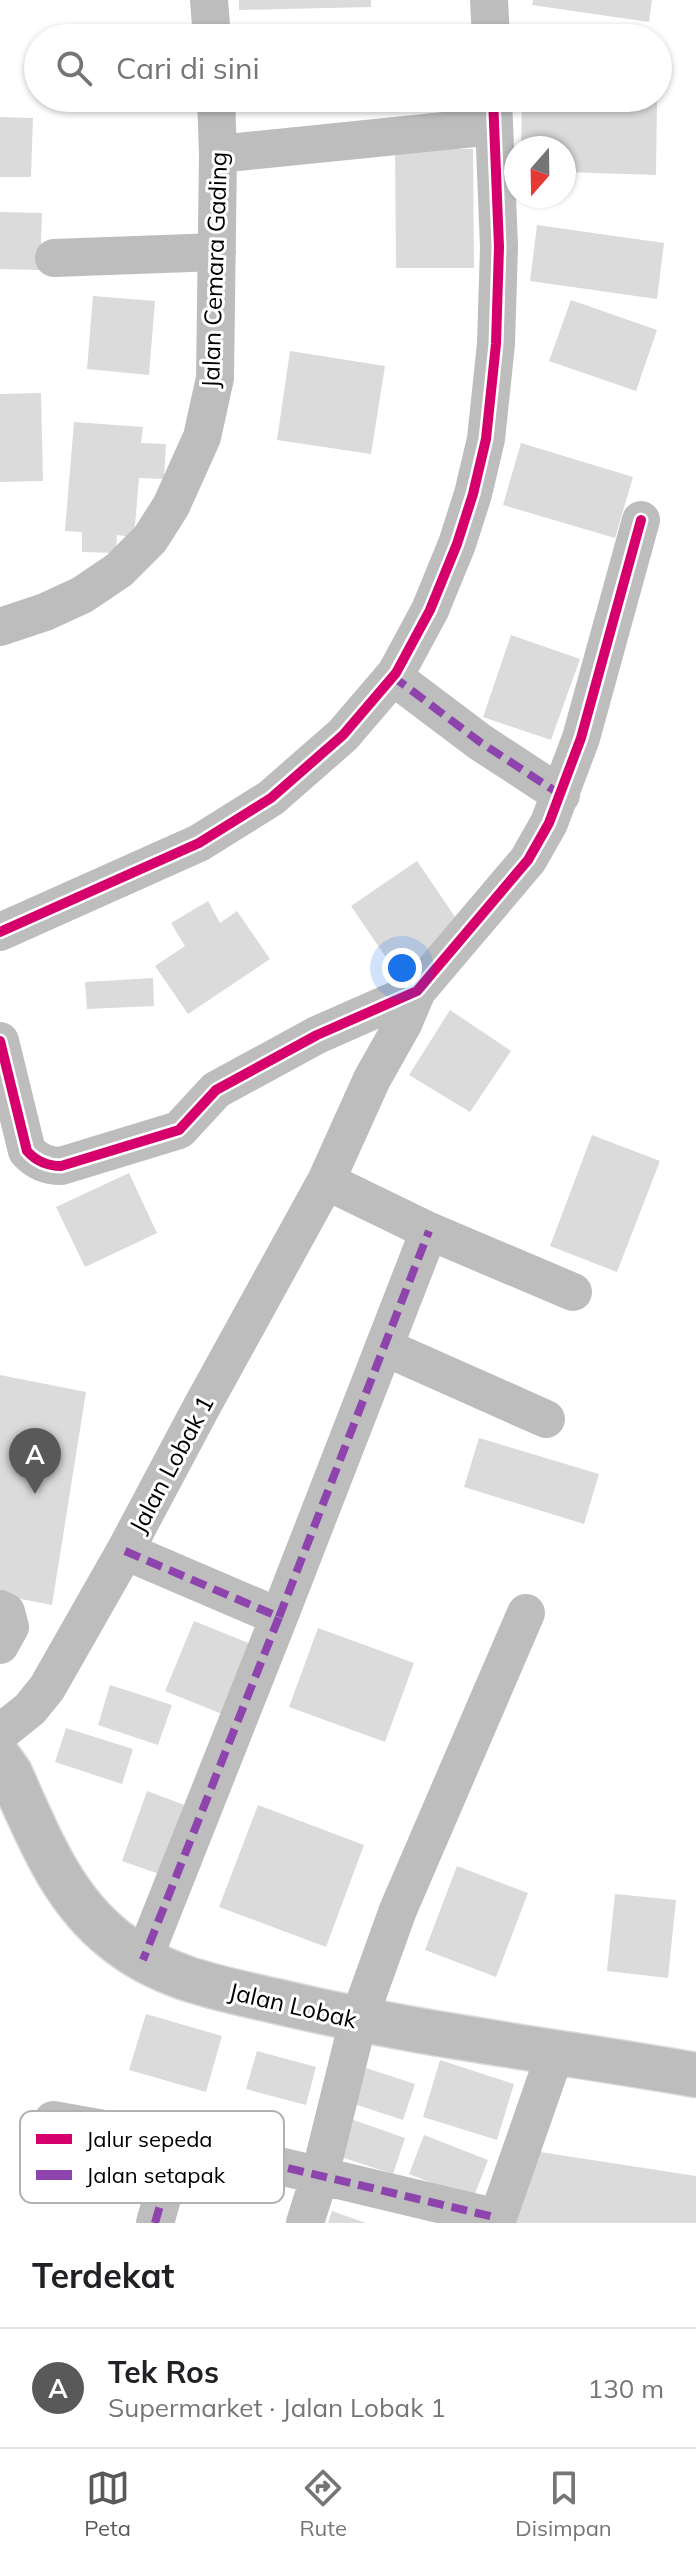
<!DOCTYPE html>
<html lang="id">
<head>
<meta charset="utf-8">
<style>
  body { margin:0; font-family:Mulish,sans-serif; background:#f2f2f2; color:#202124 }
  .compass { position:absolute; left:504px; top:136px; width:72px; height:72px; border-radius:50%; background:#fff; box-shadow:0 2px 6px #0004; rotate:200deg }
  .you { position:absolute; left:402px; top:968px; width:28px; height:28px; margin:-20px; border:6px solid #fff; border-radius:50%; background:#1a73e8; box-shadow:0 0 0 12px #1a73e833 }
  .badge { display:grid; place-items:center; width:52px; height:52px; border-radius:50%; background:#595959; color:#fff; font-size:26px; font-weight:700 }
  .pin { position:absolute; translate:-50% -66px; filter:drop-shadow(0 2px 4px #0008) }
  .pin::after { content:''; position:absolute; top:42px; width:28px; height:24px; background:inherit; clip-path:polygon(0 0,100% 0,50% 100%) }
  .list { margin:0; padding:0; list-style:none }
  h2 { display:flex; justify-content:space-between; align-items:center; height:104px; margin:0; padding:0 32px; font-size:34px }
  h2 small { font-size:26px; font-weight:400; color:#757577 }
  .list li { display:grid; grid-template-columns:52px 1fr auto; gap:24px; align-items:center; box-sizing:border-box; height:120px; padding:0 32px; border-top:2px solid #e0e0e0 }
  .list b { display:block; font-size:30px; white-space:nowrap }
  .list p { margin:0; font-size:26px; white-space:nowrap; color:#757577 }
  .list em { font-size:26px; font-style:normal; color:#757577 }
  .icon { flex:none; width:44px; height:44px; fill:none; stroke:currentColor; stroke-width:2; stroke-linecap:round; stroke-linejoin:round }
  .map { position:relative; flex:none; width:696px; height:2223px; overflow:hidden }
  .search { position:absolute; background:#fff; box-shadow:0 2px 6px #0004; left:24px; right:24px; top:24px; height:88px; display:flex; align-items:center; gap:20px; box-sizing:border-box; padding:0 28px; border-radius:44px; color:#757577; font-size:30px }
  .sheet { height:224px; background:#fff }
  nav { display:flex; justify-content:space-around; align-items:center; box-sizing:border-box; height:112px; border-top:2px solid #e0e0e0; background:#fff; font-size:22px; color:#757577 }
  nav a { display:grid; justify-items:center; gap:4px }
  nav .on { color:#595959 }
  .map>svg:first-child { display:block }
</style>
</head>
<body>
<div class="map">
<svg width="696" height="2223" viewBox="0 0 696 2223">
  <rect width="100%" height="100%" fill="#fff"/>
  <path fill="#dbdbdb" d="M239,0h132v7l-132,3z
    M533,0h119l-3,22 -117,-17z
    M522,98h135l-1,77 -92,-3v-24h-43z
    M0,117l33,1 -2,59h-31z
    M395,149h78l1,119h-78z
    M0,212l42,1 -2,57 -40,-1z
    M537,225l127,18 -7,56 -127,-18z
    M93,296l62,5 -6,74 -62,-6z
    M571,300l86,30 -21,61 -87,-30z
    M290,351l95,15 -14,88 -94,-14z
    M41,393l2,88 -43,1v-88z
    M74,422l69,5 -2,16 25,1 -2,35 -25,-1 -5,59 -17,-2 -1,18 -34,-1v-20l-17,-1z
    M521,443l112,34 -18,61 -112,-33z
    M511,635l69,24 -29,81 -68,-23z
    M417,861l47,69 -66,45 -47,-69z
    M208,901l12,22 17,-12 33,48 -82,55 -33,-48 30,-20 -14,-23z
    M153,978l1,28 -67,3 -2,-27z
    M450,1010l61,41 -41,61 -61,-37z
    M592,1135l68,26 -43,111 -67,-26z
    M129,1173l28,60 -72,34 -29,-60z
    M0,1375l86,17 -34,213 -52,-10z
    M479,1438l120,36 -15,50 -120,-37z
    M194,1621l57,23 -29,70 -57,-23z
    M318,1628l96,35 -29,79 -96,-35z
    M110,1685l62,20 -14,40 -60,-20z
    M66,1728l67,21 -11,35 -67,-22z
    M147,1791l43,16 -25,69 -43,-15z
    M258,1805l106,40 -38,102 -107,-40z
    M457,1866l71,27 -32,84 -71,-27z
    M615,1894l61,6 -8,78 -61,-7z
    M146,2014l76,22 -16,56 -77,-22z
    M257,2051l59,16 -10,38 -60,-16z
    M440,2060l74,24 -17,56 -74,-23z
    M366,2068l49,16 -12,36 -49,-16z
    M348,2118l57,20 -12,36 -58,-19z
    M424,2135l64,25 -15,39 -64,-25z
    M527,2150l169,26v47h-180z
    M332,2211l34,12h-38z"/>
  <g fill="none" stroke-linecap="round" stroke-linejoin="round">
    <defs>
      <path id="major" d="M0,1759l10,14c27,60 51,125 105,167 49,40 109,49 169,63 135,32 275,48 412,72"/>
    </defs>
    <use href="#major" stroke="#dbdbdb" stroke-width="47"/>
    <path stroke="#bdbdbd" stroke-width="38" d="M209,0l3,38
      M489,0l2,38
      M218,154l276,-28
      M54,258l163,-6
      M0,627l45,-15 37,-17 37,-25 31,-31 21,-33 31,-69 13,-59 3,-224 -2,-56
      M396,673l3,8 81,61 81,53
      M0,932l199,-89 72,-45 72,-63 53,-62 34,-63 27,-66 16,-50 13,-55 10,-95 3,-97 -6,-149
      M0,1041l27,110c9,10 21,15 34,15l118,-36 37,-40 101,-55 100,-44 111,-131 21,-37 32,-85 60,-218
      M326,1181l46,-102 31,-55 14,-33
      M384,1347l162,72
      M125,1551l154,66 -136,343
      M0,1609l6,3 4,15 -10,18
      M279,1617l150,-386
      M0,1733l30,-24 17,-21 78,-137 76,-143 125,-227 103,50 144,61
      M53,2120l125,22 320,76
      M155,2223l23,-81
      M305,2223l15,-48 38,-154 40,-111 128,-297
      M496,2223l60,-172"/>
    <use href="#major" stroke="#bdbdbd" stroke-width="44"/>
    <path stroke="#8e44ad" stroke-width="8" stroke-dasharray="16 8" stroke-linecap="butt" d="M396,673l3,8 81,61 81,53
      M125,1551l154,66 -136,343
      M279,1617l150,-386
      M53,2120l125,22 320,76
      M155,2223l23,-81"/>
    <defs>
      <path id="cycleway" d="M0,932l199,-89 72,-45 72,-63 53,-62 34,-63 27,-66 16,-50 13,-55 10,-95 3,-97 -6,-149
        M0,1041l27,110c9,10 21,15 34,15l118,-36 37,-40 101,-55 100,-44 111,-131 21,-37 32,-85 60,-218"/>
    </defs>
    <use href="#cycleway" stroke="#fff" stroke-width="15"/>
    <use href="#cycleway" stroke="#d6006c" stroke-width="10"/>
  </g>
  <g text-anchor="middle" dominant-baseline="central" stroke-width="6" stroke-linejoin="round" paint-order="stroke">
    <g font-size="24" fill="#000" stroke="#fff">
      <text transform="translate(214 270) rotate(-88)">Jalan Cemara Gading</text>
      <text transform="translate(171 1464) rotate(-62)">Jalan Lobak 1</text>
      <text transform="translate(293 2005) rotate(13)">Jalan Lobak</text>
    </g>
  </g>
  <rect x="20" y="2111" width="264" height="92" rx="12" fill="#fff" stroke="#b2b2b2" stroke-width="2"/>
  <rect x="36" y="2134" width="36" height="10" fill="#d6006c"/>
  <rect x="36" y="2170" width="36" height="10" fill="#8e44ad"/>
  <g font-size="22" fill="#000">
    <text x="86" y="2147">Jalur sepeda</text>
    <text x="86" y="2183">Jalan setapak</text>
  </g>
</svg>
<svg class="compass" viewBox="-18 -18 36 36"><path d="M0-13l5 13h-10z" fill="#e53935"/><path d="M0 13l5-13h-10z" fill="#757577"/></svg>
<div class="you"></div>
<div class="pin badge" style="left:35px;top:1494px">A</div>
<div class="search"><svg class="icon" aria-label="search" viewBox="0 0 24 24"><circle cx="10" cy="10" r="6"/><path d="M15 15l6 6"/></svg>Cari di sini</div>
</div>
<section class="sheet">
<h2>Terdekat<small></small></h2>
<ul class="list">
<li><span class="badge">A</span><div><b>Tek Ros</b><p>Supermarket · Jalan Lobak 1</p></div><em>130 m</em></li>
</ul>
</section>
<nav>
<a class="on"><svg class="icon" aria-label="map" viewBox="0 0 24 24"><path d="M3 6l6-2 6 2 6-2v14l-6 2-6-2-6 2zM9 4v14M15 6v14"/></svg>Peta</a>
<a><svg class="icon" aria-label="directions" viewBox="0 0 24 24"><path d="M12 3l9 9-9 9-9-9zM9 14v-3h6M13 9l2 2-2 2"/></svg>Rute</a>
<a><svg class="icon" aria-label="saved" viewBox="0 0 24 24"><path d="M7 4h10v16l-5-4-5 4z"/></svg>Disimpan</a>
</nav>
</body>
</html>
